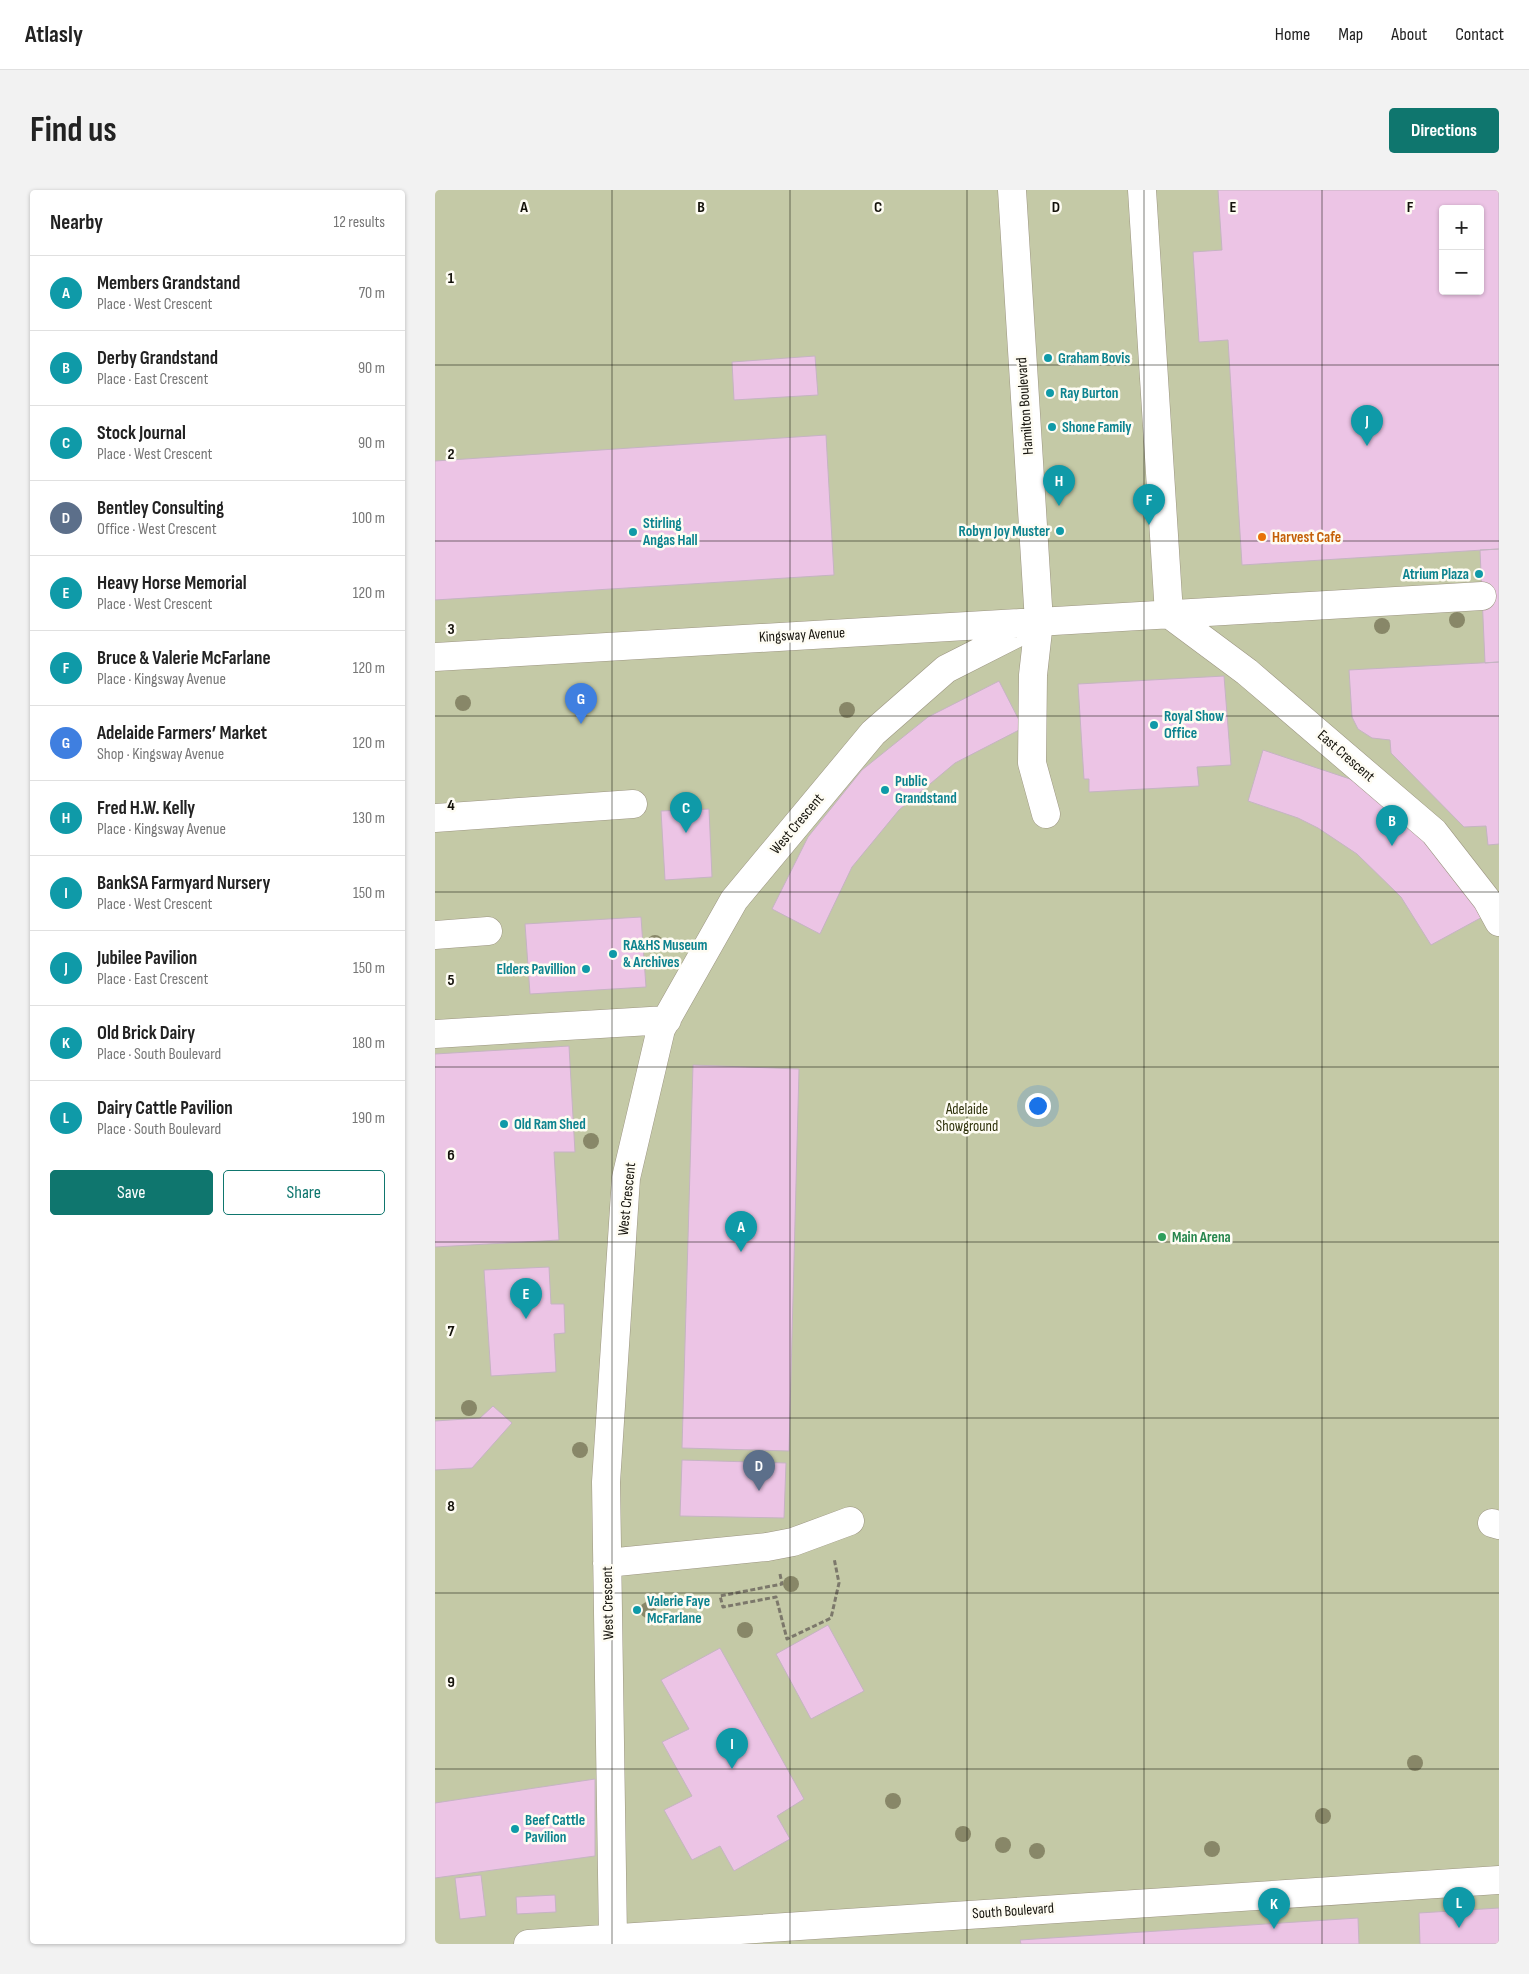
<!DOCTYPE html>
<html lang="en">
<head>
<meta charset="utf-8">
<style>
  body { margin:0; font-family:"Sofia Sans Condensed",sans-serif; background:#f2f2f2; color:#222 }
  .controls { position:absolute; right:15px; top:15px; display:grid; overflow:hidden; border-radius:5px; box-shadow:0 1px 4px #0004 }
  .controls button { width:45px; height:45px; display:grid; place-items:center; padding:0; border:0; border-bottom:1px solid #e0e0e0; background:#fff; color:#222; font:25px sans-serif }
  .you { position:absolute; left:602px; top:915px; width:18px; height:18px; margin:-12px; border:4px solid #fff; border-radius:50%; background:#1a73e8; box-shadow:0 0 0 8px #1a73e833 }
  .badge { display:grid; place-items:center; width:32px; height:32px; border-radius:50%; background:#0f766e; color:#fff; font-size:16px; font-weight:700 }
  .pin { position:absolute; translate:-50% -41px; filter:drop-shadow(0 1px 2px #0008) }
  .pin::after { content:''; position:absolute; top:26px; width:18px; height:15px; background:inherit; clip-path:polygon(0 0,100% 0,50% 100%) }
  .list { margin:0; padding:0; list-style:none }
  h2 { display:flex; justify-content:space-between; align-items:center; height:65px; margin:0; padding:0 20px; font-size:21px }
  h2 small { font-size:16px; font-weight:400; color:#767676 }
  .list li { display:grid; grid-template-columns:32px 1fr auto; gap:15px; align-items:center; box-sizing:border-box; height:75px; padding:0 20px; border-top:1px solid #e0e0e0 }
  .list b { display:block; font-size:19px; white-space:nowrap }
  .list p { margin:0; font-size:16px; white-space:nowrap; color:#767676 }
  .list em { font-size:16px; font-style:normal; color:#767676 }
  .actions { display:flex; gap:10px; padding:15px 20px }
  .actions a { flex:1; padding:11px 0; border:1px solid #0f766e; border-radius:5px; text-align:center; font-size:18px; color:#0f766e }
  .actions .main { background:#0f766e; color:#fff }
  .map { position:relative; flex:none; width:1064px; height:1754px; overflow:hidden; border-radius:5px }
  header { display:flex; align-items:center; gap:30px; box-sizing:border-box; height:70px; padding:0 25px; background:#fff; border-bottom:1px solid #e0e0e0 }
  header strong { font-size:24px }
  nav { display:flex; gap:28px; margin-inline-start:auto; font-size:18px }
  .intro { display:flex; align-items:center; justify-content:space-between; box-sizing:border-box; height:120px; padding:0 30px }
  h1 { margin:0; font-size:35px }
  .button { padding:12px 22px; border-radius:5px; background:#0f766e; color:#fff; font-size:18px; font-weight:700 }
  main { display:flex; gap:30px; padding:0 30px }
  aside { flex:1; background:#fff; border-radius:5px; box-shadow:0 1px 4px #0004 }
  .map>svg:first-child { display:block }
</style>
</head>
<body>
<header>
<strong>Atlasly</strong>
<nav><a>Home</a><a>Map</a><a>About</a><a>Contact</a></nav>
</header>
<div class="intro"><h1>Find us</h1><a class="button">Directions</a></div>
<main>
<aside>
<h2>Nearby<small>12 results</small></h2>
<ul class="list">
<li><span class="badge" style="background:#0f9aa8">A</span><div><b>Members Grandstand</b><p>Place · West Crescent</p></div><em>70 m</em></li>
<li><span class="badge" style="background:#0f9aa8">B</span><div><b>Derby Grandstand</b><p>Place · East Crescent</p></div><em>90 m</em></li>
<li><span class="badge" style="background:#0f9aa8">C</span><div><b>Stock Journal</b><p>Place · West Crescent</p></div><em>90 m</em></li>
<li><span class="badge" style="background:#5c6f8a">D</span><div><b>Bentley Consulting</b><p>Office · West Crescent</p></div><em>100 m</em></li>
<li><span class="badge" style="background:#0f9aa8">E</span><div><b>Heavy Horse Memorial</b><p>Place · West Crescent</p></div><em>120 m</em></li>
<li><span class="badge" style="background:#0f9aa8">F</span><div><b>Bruce &amp; Valerie McFarlane</b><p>Place · Kingsway Avenue</p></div><em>120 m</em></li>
<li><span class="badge" style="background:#3f7fe0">G</span><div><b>Adelaide Farmers’ Market</b><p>Shop · Kingsway Avenue</p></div><em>120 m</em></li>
<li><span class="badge" style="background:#0f9aa8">H</span><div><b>Fred H.W. Kelly</b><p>Place · Kingsway Avenue</p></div><em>130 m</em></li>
<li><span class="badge" style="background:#0f9aa8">I</span><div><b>BankSA Farmyard Nursery</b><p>Place · West Crescent</p></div><em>150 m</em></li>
<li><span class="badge" style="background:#0f9aa8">J</span><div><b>Jubilee Pavilion</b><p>Place · East Crescent</p></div><em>150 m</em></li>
<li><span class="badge" style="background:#0f9aa8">K</span><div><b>Old Brick Dairy</b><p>Place · South Boulevard</p></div><em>180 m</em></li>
<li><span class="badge" style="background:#0f9aa8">L</span><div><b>Dairy Cattle Pavilion</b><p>Place · South Boulevard</p></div><em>190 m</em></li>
</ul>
<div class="actions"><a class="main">Save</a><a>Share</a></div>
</aside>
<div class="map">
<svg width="1064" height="1754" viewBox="0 0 1064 1754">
  <rect width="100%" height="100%" fill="#f5eed9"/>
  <path fill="#c4c9a6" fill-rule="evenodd" d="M0,0h1064v1754h-1064zM1008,19h37v82h-37z"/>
  <path fill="#ecc4e5" stroke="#c5b4c2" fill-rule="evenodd" d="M783,0h281v359l-257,16 -14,-225 -29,2 -6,-90 29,-2zM1008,19h37v82h-37z
    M380,166l3,39 -84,5 -2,-38z
    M391,245l8,140 -399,25v-139z
    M1064,359v113l-14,1 -5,-113z
    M1064,472v182l-11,1 -2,-19 -22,1 -73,-74 -1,-13 -18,-2 -14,-9 -6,-12 -3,-47z
    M789,486l7,89 -34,2 2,19 -110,6v-13h-5l-6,-95z
    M564,491l24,47 -68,35 -56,47 -47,57 -32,67 -48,-25 36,-72 54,-67 66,-53z
    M828,560l87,29 22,11 81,76 33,49 -55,30 -30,-48 -44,-43 -39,-26 -20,-10 -50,-17z
    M274,619l3,68 -47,3 -4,-69z
    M206,727l5,70 -116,7 -5,-70z
    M134,856l6,106h-21l5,88 -124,7v-193z
    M258,875l106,4 -10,382 -107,-3z
    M114,1077l2,37h13l1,29 -11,1 2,38 -65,4 -7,-106z
    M58,1216l19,17 -40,45 -37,2v-49l45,-3z
    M247,1270l104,3 -2,55 -104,-2z
    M393,1435l36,66 -53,28 -35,-65z
    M285,1458l84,151 -27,17 13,23 -56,32 -14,-25 -28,14 -28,-50 28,-14 -30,-54 27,-13 -28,-49z
    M160,1589v77l-160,22v-75z
    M46,1685l5,41 -26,3 -5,-41z
    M120,1705l1,17 -39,2 -1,-17z
    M1064,1718v36h-79l-1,-31z
    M923,1728l1,26h-338l-1,-4z"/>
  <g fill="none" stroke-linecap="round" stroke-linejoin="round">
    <defs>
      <path id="minor" d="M577,0l27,432 -6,53 -1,88 14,51
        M707,0l27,424
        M734,424l78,58 187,160 53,68 12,22
        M0,467l1047,-61
        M0,628l198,-14
        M0,745l53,-4
        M0,844l232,-14
        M1057,1333l7,2
        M172,1373l160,-16 26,-5 57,-21
        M178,1748l-7,-456 20,-304 35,-149 73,-129 139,-167 73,-64 93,-47
        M93,1754l971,-64"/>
    </defs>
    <use href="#minor" stroke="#9c9582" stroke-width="29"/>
    <path stroke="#7c786b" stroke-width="3" stroke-dasharray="5 2.5" stroke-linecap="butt" d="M345,1384l2,10 -62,12 3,11 53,-10 11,42 44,-21 8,-35 -5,-25"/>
    <use href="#minor" stroke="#fff" stroke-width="28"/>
  </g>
  <g fill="#888768">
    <circle cx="1022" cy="430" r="8"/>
    <circle cx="947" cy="436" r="8"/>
    <circle cx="28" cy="513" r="8"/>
    <circle cx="412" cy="520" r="8"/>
    <circle cx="220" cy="753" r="8"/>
    <circle cx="156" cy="951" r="8"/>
    <circle cx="34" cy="1218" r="8"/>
    <circle cx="145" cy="1260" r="8"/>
    <circle cx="356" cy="1394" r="8"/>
    <circle cx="213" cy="1420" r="8"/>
    <circle cx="310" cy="1440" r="8"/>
    <circle cx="980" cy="1573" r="8"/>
    <circle cx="458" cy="1611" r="8"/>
    <circle cx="888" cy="1626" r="8"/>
    <circle cx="528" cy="1644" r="8"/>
    <circle cx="568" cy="1655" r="8"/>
    <circle cx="777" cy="1659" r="8"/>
    <circle cx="602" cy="1661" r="8"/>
  </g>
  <path fill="none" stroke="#14120b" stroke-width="1" stroke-opacity="0.55" d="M177,0v1754M355,0v1754M532,0v1754M709,0v1754M887,0v1754M0,175h1064M0,351h1064M0,526h1064M0,702h1064M0,877h1064M0,1052h1064M0,1228h1064M0,1403h1064M0,1579h1064"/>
  <g fill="#0f9aa8" stroke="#fefcf3" stroke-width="2">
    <circle cx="613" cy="168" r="5"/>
    <circle cx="615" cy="203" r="5"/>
    <circle cx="617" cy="237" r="5"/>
    <circle cx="625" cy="341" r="5"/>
    <circle cx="198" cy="342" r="5"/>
    <circle cx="1044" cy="384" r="5"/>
    <circle cx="719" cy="535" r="5"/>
    <circle cx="450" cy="600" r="5"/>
    <circle cx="178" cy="764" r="5"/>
    <circle cx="151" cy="779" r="5"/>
    <circle cx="69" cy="934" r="5"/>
    <circle cx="202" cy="1420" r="5"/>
    <circle cx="80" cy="1639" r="5"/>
  </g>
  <circle fill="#e8710a" stroke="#fefcf3" stroke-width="2" cx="827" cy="347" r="5"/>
  <circle fill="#2e9e5b" stroke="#fefcf3" stroke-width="2" cx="727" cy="1047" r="5"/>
  <g text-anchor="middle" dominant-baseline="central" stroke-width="5" stroke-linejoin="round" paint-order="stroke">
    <g font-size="15" font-weight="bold" fill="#0d838f" stroke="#fefcf3" text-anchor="start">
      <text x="623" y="168">Graham Bovis</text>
      <text x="625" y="203">Ray Burton</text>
      <text x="627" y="237">Shone Family</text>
      <text x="208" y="333">Stirling<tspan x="208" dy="17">Angas Hall</tspan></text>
      <text x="615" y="341" text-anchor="end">Robyn Joy Muster</text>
      <text x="1034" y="384" text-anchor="end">Atrium Plaza</text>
      <text x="729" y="526">Royal Show<tspan x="729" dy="17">Office</tspan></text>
      <text x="460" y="591">Public<tspan x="460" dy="17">Grandstand</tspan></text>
      <text x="188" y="755">RA&amp;HS Museum<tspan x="188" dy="17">&amp; Archives</tspan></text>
      <text x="141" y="779" text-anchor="end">Elders Pavillion</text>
      <text x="79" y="934">Old Ram Shed</text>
      <text x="212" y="1411">Valerie Faye<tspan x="212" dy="17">McFarlane</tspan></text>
      <text x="90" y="1630">Beef Cattle<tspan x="90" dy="17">Pavilion</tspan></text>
    </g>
    <g font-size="15" fill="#14120b" stroke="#fefcf3">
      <text transform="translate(590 216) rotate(-94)">Hamilton Boulevard</text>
      <text transform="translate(367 445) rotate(-3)">Kingsway Avenue</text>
      <text transform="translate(911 566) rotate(41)">East Crescent</text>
      <text transform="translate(362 634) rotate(-50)">West Crescent</text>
      <text transform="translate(192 1009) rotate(-84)">West Crescent</text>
      <text transform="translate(173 1413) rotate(-91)">West Crescent</text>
      <text transform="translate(578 1721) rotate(-4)">South Boulevard</text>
    </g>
    <g font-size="15" font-weight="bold" fill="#c56008" stroke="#fefcf3" text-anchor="start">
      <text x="837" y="347">Harvest Cafe</text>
    </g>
    <g font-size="15" fill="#2f320c" stroke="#fefcf3">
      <text x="532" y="919">Adelaide<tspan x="532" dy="17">Showground</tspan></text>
    </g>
    <g font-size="15" font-weight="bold" fill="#27864d" stroke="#fefcf3" text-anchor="start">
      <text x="737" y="1047">Main Arena</text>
    </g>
  </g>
  <g font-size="16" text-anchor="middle" font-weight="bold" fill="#14120b" stroke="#fefcf3" stroke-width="5" stroke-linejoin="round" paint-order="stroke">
    <text x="89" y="22">A</text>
    <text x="266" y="22">B</text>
    <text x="443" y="22">C</text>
    <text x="621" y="22">D</text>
    <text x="798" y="22">E</text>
    <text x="975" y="22">F</text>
    <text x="16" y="93">1</text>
    <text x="16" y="269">2</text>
    <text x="16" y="444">3</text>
    <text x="16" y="620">4</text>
    <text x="16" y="795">5</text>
    <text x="16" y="970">6</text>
    <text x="16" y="1146">7</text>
    <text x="16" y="1321">8</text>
    <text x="16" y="1497">9</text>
  </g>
</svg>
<div class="controls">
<button>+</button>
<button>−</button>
</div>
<div class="you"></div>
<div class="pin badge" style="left:306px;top:1062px;background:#0f9aa8">A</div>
<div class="pin badge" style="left:957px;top:656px;background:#0f9aa8">B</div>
<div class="pin badge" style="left:251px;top:643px;background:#0f9aa8">C</div>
<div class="pin badge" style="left:324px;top:1301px;background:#5c6f8a">D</div>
<div class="pin badge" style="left:91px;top:1129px;background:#0f9aa8">E</div>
<div class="pin badge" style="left:714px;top:335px;background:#0f9aa8">F</div>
<div class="pin badge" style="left:146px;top:534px;background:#3f7fe0">G</div>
<div class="pin badge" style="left:624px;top:316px;background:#0f9aa8">H</div>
<div class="pin badge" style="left:297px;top:1579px;background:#0f9aa8">I</div>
<div class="pin badge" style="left:932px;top:256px;background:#0f9aa8">J</div>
<div class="pin badge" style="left:839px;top:1739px;background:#0f9aa8">K</div>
<div class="pin badge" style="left:1024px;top:1738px;background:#0f9aa8">L</div>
</div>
</main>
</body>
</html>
